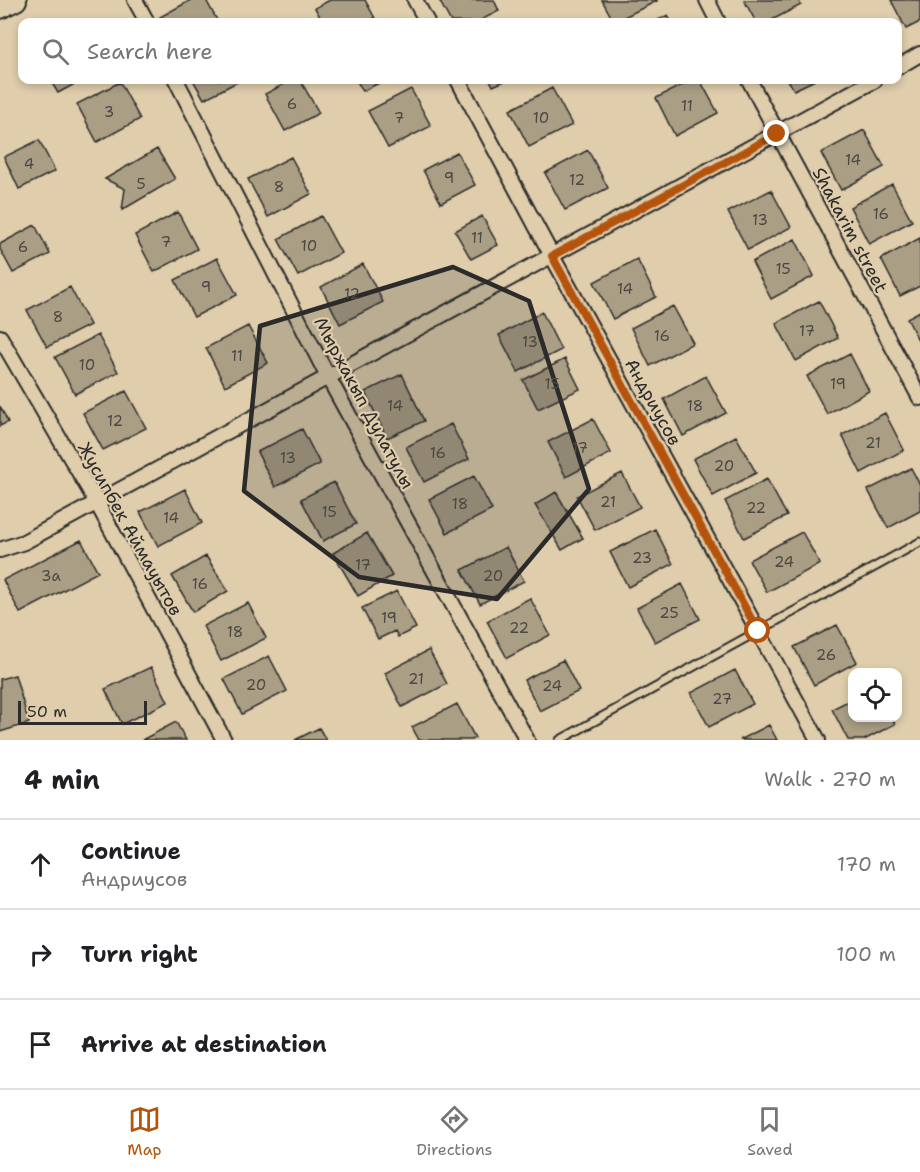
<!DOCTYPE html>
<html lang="en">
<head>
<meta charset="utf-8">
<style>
  body { margin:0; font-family:"Shantell Sans",sans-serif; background:#f2f2f2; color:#202124 }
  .controls { position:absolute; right:18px; bottom:18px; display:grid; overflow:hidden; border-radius:12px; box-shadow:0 3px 9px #0003 }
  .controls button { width:54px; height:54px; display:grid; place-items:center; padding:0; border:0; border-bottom:2px solid #e0e0e0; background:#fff; color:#202124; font:30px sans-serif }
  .scale { position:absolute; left:18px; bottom:15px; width:129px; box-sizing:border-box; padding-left:6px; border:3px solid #2b2b2b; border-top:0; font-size:16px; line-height:21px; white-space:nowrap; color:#2b2b2b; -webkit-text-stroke:4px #dfcdab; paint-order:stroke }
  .stop { position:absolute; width:18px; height:18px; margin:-14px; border:4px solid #b45309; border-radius:50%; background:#fff }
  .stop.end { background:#b45309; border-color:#fff; box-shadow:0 2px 6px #0008 }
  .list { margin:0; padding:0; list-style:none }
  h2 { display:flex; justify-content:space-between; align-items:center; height:78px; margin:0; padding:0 24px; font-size:26px }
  h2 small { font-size:20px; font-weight:400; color:#757577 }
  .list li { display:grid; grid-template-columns:39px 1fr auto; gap:18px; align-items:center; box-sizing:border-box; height:90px; padding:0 24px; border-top:2px solid #e0e0e0 }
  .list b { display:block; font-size:22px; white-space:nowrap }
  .list p { margin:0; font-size:20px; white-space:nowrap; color:#757577 }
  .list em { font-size:20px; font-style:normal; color:#757577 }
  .icon { flex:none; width:33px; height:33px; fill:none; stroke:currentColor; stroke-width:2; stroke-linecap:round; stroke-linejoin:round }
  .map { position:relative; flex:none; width:920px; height:740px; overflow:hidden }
  .search { position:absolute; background:#fff; box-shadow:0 3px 9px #0003; left:18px; right:18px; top:18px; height:66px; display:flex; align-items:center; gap:15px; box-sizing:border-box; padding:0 21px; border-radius:12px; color:#757577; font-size:22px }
  .sheet { height:348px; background:#fff }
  nav { display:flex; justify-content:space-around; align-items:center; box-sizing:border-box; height:84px; border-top:2px solid #e0e0e0; background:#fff; font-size:16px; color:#757577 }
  nav a { display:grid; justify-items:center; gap:3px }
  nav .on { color:#b45309 }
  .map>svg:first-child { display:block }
</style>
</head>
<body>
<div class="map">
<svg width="920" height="740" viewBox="0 0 920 740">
  <rect width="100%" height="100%" fill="#dfcdab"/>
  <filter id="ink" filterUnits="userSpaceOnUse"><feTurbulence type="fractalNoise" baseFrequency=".0167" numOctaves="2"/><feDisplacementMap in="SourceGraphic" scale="12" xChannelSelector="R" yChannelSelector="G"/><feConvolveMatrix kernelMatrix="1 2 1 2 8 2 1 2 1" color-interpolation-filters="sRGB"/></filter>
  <g filter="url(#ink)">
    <path fill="#aa9e85" stroke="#2b2b2b" stroke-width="1.5" d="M191,0h15l12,22h-55l-3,-5z
      M330,0h35l12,22h-54l-8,-14z
      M439,0h55l5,11 -22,11h-26z
      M602,0h55v1l-43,21z
      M744,0h54l3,5 -33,17h-12z
      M891,0h29v22l-14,7z
      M668,15l3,7h-17z
      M50,80h32l-24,13z
      M193,80h48l-37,19z
      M292,80h8l19,33 -34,18 -20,-37z
      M356,80h29l-22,11z
      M490,80h17l-14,6z
      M692,80h8l18,33 -43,23 -19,-38z
      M788,80h27l-21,10z
      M120,82l20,37 -43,23 -20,-38z
      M552,88l20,37 -43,22 -19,-37z
      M411,89l20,37 -43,22 -20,-37z
      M864,130l20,37 -43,23 -20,-37z
      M39,140l16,31 -36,18 -15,-32z
      M157,149l18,30 -53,31 3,-21 -20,-10z
      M588,150l20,38 -43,22 -20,-37z
      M457,152l18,33 -34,18 -18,-33z
      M291,157l20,37 -43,23 -20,-38z
      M892,184l20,37 -43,23 -19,-37z
      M771,190l20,37 -43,23 -20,-38z
      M178,212l19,37 -43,23 -19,-37z
      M321,216l20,37 -43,23 -20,-37z
      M482,216l16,29 -27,14 -16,-28z
      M35,225l15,29 -37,19 -13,-24v-5z
      M920,238v48l-20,10 -19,-37z
      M795,239l19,37 -43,23 -19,-37z
      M217,258l20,37 -43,22 -19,-37z
      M637,259l19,38 -43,22 -19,-37z
      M363,264l20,38 -43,22 -19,-37z
      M70,287l20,38 -43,22 -20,-37z
      M819,301l19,37 -42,23 -20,-38z
      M673,306l20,37 -43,23 -19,-38z
      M920,311v33l-13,-26z
      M542,312l19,38 -43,22 -19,-37z
      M248,326l20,37 -43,23 -19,-38z
      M98,335l20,37 -43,22 -20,-37z
      M850,354l19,37 -42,23 -20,-38z
      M565,359l15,30 -42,20 -15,-29z
      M402,374l22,47 -37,17 -22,-46z
      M706,376l20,37 -43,23 -19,-37z
      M126,391l20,37 -43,22 -20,-37z
      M0,406l8,16 -8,4z
      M885,413l19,37 -43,23 -19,-38z
      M593,419l18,34 -45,24 -18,-35z
      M451,424l18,35 -45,23 -18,-35z
      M302,429l18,35 -45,23 -18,-35z
      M736,436l20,37 -43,23 -20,-37z
      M911,468l9,17v26l-32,17 -20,-38z
      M622,473l18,34 -45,23 -18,-34z
      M474,476l18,34 -45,23 -18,-34z
      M767,479l20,37 -43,22 -19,-37z
      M334,482l22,42 -33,17 -22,-42z
      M185,489l17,34 -44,23 -18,-34z
      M556,492l27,46 -21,12 -27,-45z
      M655,529l18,35 -45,23 -18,-35z
      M802,532l18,32 -53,28 -18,-32z
      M367,533l25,43 -34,20 -25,-43z
      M81,540l17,32 -78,41 -17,-33z
      M506,547l18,34 -44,23 -18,-34z
      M206,556l22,35 -35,21 -21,-36z
      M682,584l18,35 -45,23 -18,-34z
      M397,591l19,37 -18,9 -3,-6 -17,8 -16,-31z
      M530,598l20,37 -43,23 -20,-37z
      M248,603l18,35 -45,23 -18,-35z
      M837,625l20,37 -43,23 -20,-38z
      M429,650l18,34 -45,23 -17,-34z
      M269,656l18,35 -45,23 -18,-35z
      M563,660l16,31 -39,20 -16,-31z
      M151,667l17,35 -46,22 -17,-35z
      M735,670l18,34 -44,23 -18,-34z
      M15,675l14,48 -29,9v-53z
      M852,699v19h39l4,6 -31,16h-16l-16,-31z
      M457,704l18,34 -4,2h-52l-7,-13z
      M176,722l10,18h-44z
      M769,725l8,15h-37z
      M319,728l7,12h-31z"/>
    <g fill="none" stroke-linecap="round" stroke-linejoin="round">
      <defs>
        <path id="lane" d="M560,740l360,-198"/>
        <path id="street" d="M135,0l12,22
          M415,0l12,22
          M707,0l11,22
          M898,67l22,-13
          M176,80l152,297 199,363
          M458,80l94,176 266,484
          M749,80l171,318
          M0,337l97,166 127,237
          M0,550l24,-8 851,-462"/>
        <path id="secondary" d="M0,8l16,-8"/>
      </defs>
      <use href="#lane" stroke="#2b2b2b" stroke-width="11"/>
      <use href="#street" stroke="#2b2b2b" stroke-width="18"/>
      <use href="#secondary" stroke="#2b2b2b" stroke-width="24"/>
      <use href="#lane" stroke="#dfcdab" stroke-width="7"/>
      <use href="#street" stroke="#dfcdab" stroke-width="14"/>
      <use href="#secondary" stroke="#dfcdab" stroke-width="20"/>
    </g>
  </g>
  <g fill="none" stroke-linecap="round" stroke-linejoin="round" filter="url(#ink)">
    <path stroke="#b45309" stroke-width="8" d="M758,631l-206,-375 225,-122"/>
  </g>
  <path fill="#2b2b2b" fill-opacity="0.2" stroke="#2b2b2b" stroke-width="4.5" stroke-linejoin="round" d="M453,267l76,34 60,188 -92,110 -138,-22 -115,-86 16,-165z"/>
  <g text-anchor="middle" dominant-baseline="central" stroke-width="4.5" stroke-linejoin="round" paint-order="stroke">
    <g font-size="15" fill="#4b4842">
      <text x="292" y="104">6</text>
      <text x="687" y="106">11</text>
      <text x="109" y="112">3</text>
      <text x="399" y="118">7</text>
      <text x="541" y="118">10</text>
      <text x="853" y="160">14</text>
      <text x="29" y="164">4</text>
      <text x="449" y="178">9</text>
      <text x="577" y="180">12</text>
      <text x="141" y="184">5</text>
      <text x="279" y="187">8</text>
      <text x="881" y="214">16</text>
      <text x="760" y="220">13</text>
      <text x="477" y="238">11</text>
      <text x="166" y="242">7</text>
      <text x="309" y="246">10</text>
      <text x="23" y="247">6</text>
      <text x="783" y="269">15</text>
      <text x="206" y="287">9</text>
      <text x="625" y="289">14</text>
      <text x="352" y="294">12</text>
      <text x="58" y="317">8</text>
      <text x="807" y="331">17</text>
      <text x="662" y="336">16</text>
      <text x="530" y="342">13</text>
      <text x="237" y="356">11</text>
      <text x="87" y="365">10</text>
      <text x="552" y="384">15</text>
      <text x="838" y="384">19</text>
      <text x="395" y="406">14</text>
      <text x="695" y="406">18</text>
      <text x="115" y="421">12</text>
      <text x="873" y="443">21</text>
      <text x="580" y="448">17</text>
      <text x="438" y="453">16</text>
      <text x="288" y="458">13</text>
      <text x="724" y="466">20</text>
      <text x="608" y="502">21</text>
      <text x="460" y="504">18</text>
      <text x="756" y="508">22</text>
      <text x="329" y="512">15</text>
      <text x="171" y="518">14</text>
      <text x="642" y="558">23</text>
      <text x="784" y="562">24</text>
      <text x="363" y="565">17</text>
      <text x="51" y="576">3а</text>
      <text x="493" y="576">20</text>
      <text x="200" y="584">16</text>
      <text x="669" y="613">25</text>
      <text x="389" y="618">19</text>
      <text x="519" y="628">22</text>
      <text x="235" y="632">18</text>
      <text x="826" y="655">26</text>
      <text x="416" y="679">21</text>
      <text x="256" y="685">20</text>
      <text x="552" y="686">24</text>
      <text x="722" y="699">27</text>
    </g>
    <g font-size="18" fill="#2b2b2b" stroke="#dfcdab">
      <text transform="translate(850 230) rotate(62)">Shakarim street</text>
      <text transform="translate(653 402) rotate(61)">Андриусов</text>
      <text transform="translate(364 403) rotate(62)">Мыржакып Дулатулы</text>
      <text transform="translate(130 529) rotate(61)">Жусипбек Аймауытов</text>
    </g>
  </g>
</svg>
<div class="controls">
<button><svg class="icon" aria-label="locate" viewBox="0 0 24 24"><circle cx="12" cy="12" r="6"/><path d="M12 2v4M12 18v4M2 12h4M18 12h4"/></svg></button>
</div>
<div class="scale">50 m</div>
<div class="stop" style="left:758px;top:631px"></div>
<div class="stop end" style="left:777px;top:134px"></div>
<div class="search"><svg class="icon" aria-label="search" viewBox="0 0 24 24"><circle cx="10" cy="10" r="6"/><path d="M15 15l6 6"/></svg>Search here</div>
</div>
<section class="sheet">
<h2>4 min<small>Walk · 270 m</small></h2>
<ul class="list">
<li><svg class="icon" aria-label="ahead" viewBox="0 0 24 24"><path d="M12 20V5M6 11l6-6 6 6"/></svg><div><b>Continue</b><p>Андриусов</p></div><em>170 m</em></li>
<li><svg class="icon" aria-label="right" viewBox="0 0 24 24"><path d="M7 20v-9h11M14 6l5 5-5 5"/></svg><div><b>Turn right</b></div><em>100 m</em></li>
<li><svg class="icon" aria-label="arrive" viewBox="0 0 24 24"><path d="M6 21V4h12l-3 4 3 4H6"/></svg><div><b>Arrive at destination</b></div></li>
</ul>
</section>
<nav>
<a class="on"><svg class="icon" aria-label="map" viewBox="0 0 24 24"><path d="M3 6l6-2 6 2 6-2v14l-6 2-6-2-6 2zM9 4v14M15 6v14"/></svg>Map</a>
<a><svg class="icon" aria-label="directions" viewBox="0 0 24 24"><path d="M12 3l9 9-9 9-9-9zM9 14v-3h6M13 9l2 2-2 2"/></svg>Directions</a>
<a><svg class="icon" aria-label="saved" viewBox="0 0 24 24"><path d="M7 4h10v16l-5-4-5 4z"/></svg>Saved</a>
</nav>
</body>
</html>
